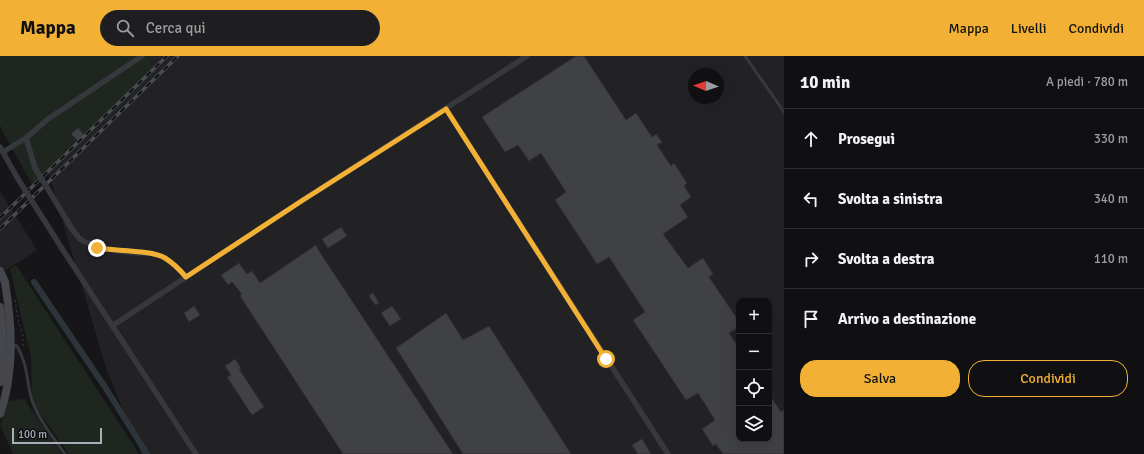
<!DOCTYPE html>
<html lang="it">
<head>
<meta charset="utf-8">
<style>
  body { margin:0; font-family:Signika,sans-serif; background:#1e1e20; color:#f1f3f6 }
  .controls { position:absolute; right:12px; bottom:12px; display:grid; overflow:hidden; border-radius:8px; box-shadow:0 4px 16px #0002 }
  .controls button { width:36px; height:36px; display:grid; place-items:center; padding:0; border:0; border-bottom:1px solid #303032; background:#101012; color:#f1f3f6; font:20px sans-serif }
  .compass { position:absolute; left:688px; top:12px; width:36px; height:36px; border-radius:50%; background:#101012; box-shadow:0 4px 16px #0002; rotate:272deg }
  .scale { position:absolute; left:12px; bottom:10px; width:90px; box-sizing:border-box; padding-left:4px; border:2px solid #a8adb8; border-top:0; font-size:11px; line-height:14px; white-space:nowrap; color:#a8adb8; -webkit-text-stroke:3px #111113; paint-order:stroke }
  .stop { position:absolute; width:12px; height:12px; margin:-9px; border:3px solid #f2b134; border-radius:50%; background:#fff }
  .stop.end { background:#f2b134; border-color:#fff; box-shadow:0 1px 4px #0008 }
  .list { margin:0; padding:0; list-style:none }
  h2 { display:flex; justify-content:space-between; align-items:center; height:52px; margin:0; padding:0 16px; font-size:17px }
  h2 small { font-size:13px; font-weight:400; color:#9c9d9f }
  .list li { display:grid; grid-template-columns:26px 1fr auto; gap:12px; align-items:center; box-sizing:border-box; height:60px; padding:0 16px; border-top:1px solid #303032 }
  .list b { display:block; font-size:15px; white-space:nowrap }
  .list em { font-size:13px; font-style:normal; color:#9c9d9f }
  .actions { display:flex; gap:8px; padding:12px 16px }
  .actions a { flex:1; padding:9px 0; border:1px solid #f2b134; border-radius:16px; text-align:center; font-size:14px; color:#f2b134 }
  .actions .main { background:#f2b134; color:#111 }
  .icon { flex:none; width:22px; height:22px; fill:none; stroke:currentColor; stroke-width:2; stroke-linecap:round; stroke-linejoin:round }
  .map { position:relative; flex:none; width:784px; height:398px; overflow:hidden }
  header { display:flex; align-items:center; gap:24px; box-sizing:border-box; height:56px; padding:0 20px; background:#f2b134; color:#111 }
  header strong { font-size:19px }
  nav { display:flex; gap:22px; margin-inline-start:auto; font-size:14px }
  .search { width:280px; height:36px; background:#1e1e20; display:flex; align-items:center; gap:10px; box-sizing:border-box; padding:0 14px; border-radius:22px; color:#9c9d9f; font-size:15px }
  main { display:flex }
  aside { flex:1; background:#101012 }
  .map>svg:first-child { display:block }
</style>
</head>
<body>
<header>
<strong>Mappa</strong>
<div class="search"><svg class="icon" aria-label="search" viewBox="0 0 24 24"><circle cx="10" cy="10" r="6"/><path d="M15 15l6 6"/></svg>Cerca qui</div>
<nav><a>Mappa</a><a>Livelli</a><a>Condividi</a></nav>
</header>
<main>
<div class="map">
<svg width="784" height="398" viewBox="0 0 784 398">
  <rect width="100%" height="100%" fill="#161618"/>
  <path fill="#222225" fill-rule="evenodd" d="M138,0h646v398h-643l-34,-83 -63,-213zM694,18h24v24h-24zM739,245h30v138h-30z
    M0,135l37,59 -37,24z"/>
  <path fill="#1e261f" d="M0,0h146l10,16 -123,114 -30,-54 -3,-7z
    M16,209l123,189h-70l-37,-52 -1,-45 -21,-88z
    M24,343l38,55h-49l-13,-29 8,-24z"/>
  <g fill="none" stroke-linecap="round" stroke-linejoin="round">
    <path stroke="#2c353c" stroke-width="6" d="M34,226l71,105 42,67"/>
  </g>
  <path fill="#404145" stroke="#303034" d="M576,0h8l42,64 10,-7 16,24 4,-3 6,8 -5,3 14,21 3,-3 13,20 -3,3 7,11 -11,8 8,12 -25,17 25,34 15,-10 10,16 -4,3 29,43 -2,2 3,5 -10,6 10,15v91h30v-45l12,18 3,-2v44h-61l-7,-10 -3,2 -11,-17 13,-9 -17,-27 -12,7 -53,-80 12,-8 -36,-55 -12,7 -42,-64 11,-8 -25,-39 -12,8 -11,-16 -13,7 -23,-35z
    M78,72l6,7 -6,6 -7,-7z
    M341,171l6,9 -19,12 -6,-9z
    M316,189l3,6 134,203h-110l-103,-158 2,-2 -10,-12 -4,3 -7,-10 18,-12 8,11 5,-3 8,12z
    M373,237l6,10 -4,2 -6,-9z
    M194,250l6,9 -11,7 -5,-9z
    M392,250l9,13 -11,7 -9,-13z
    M446,257l17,27 26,-14 82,128h-108l-67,-106z
    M235,303l6,9 -2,1 25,38 -12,8 -25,-38 4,-2 -6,-9z
    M642,383l9,15h-13l-6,-9z"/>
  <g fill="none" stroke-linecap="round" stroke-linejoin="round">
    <path stroke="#3d3f44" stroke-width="1" stroke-dasharray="2 3" stroke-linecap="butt" d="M15,244l4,24 4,11v11"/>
    <path stroke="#37383d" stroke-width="3" d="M745,0l39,56
      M12,289l5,1c11,20 9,31 14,51 6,21 22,40 34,57"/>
    <path stroke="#37383d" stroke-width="5.5" d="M446,53l222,345
      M26,82l9,30
      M0,91l18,32
      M3,96l23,-14 22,-19 94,-63
      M80,183c18,11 37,12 57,14 10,0 20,0 28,5 8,5 15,12 21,19
      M61,191l135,207
      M112,270l191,-126 224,-144"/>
    <path stroke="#45474d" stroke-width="8" d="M0,215l5,11"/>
    <defs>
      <path id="rail" d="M0,162l167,-162
        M0,173l178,-173"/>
    </defs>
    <use href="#rail" stroke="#4a4c52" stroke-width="3.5"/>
    <use href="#rail" stroke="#111113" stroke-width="2" stroke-dasharray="6" stroke-linecap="butt"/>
    <path stroke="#37383d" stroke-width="5.5" d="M35,112l37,61 8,10
      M18,123l43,68"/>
    <path stroke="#45474d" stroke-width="8" d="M0,251c3,24 4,50 0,75
      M0,358c15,-43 12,-88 5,-132"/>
  </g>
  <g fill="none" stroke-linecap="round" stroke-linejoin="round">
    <path stroke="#f2b134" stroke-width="5" d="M97,192c18,3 55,2 68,10 8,5 15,12 21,19l117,-77 143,-91 160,250"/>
  </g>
</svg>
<div class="controls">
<button>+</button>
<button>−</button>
<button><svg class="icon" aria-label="locate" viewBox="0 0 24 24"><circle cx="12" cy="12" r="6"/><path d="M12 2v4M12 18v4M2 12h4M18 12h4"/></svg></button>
<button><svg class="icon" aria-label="layers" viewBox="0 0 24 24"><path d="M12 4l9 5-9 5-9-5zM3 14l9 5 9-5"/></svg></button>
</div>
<svg class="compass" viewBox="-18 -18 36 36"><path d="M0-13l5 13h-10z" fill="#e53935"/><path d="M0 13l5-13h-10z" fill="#9c9d9f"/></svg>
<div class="scale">100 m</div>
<div class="stop" style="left:606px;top:303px"></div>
<div class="stop end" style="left:97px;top:192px"></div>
</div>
<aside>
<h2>10 min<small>A piedi · 780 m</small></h2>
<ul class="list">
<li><svg class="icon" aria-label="ahead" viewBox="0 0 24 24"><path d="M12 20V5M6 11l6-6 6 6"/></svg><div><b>Prosegui</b></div><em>330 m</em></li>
<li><svg class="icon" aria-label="left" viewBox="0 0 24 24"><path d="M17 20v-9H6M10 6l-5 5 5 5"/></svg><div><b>Svolta a sinistra</b></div><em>340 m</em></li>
<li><svg class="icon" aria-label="right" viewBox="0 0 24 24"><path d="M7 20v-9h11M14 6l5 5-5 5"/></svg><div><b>Svolta a destra</b></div><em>110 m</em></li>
<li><svg class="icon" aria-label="arrive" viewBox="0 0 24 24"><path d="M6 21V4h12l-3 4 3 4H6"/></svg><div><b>Arrivo a destinazione</b></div></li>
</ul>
<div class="actions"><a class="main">Salva</a><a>Condividi</a></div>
</aside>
</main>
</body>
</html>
